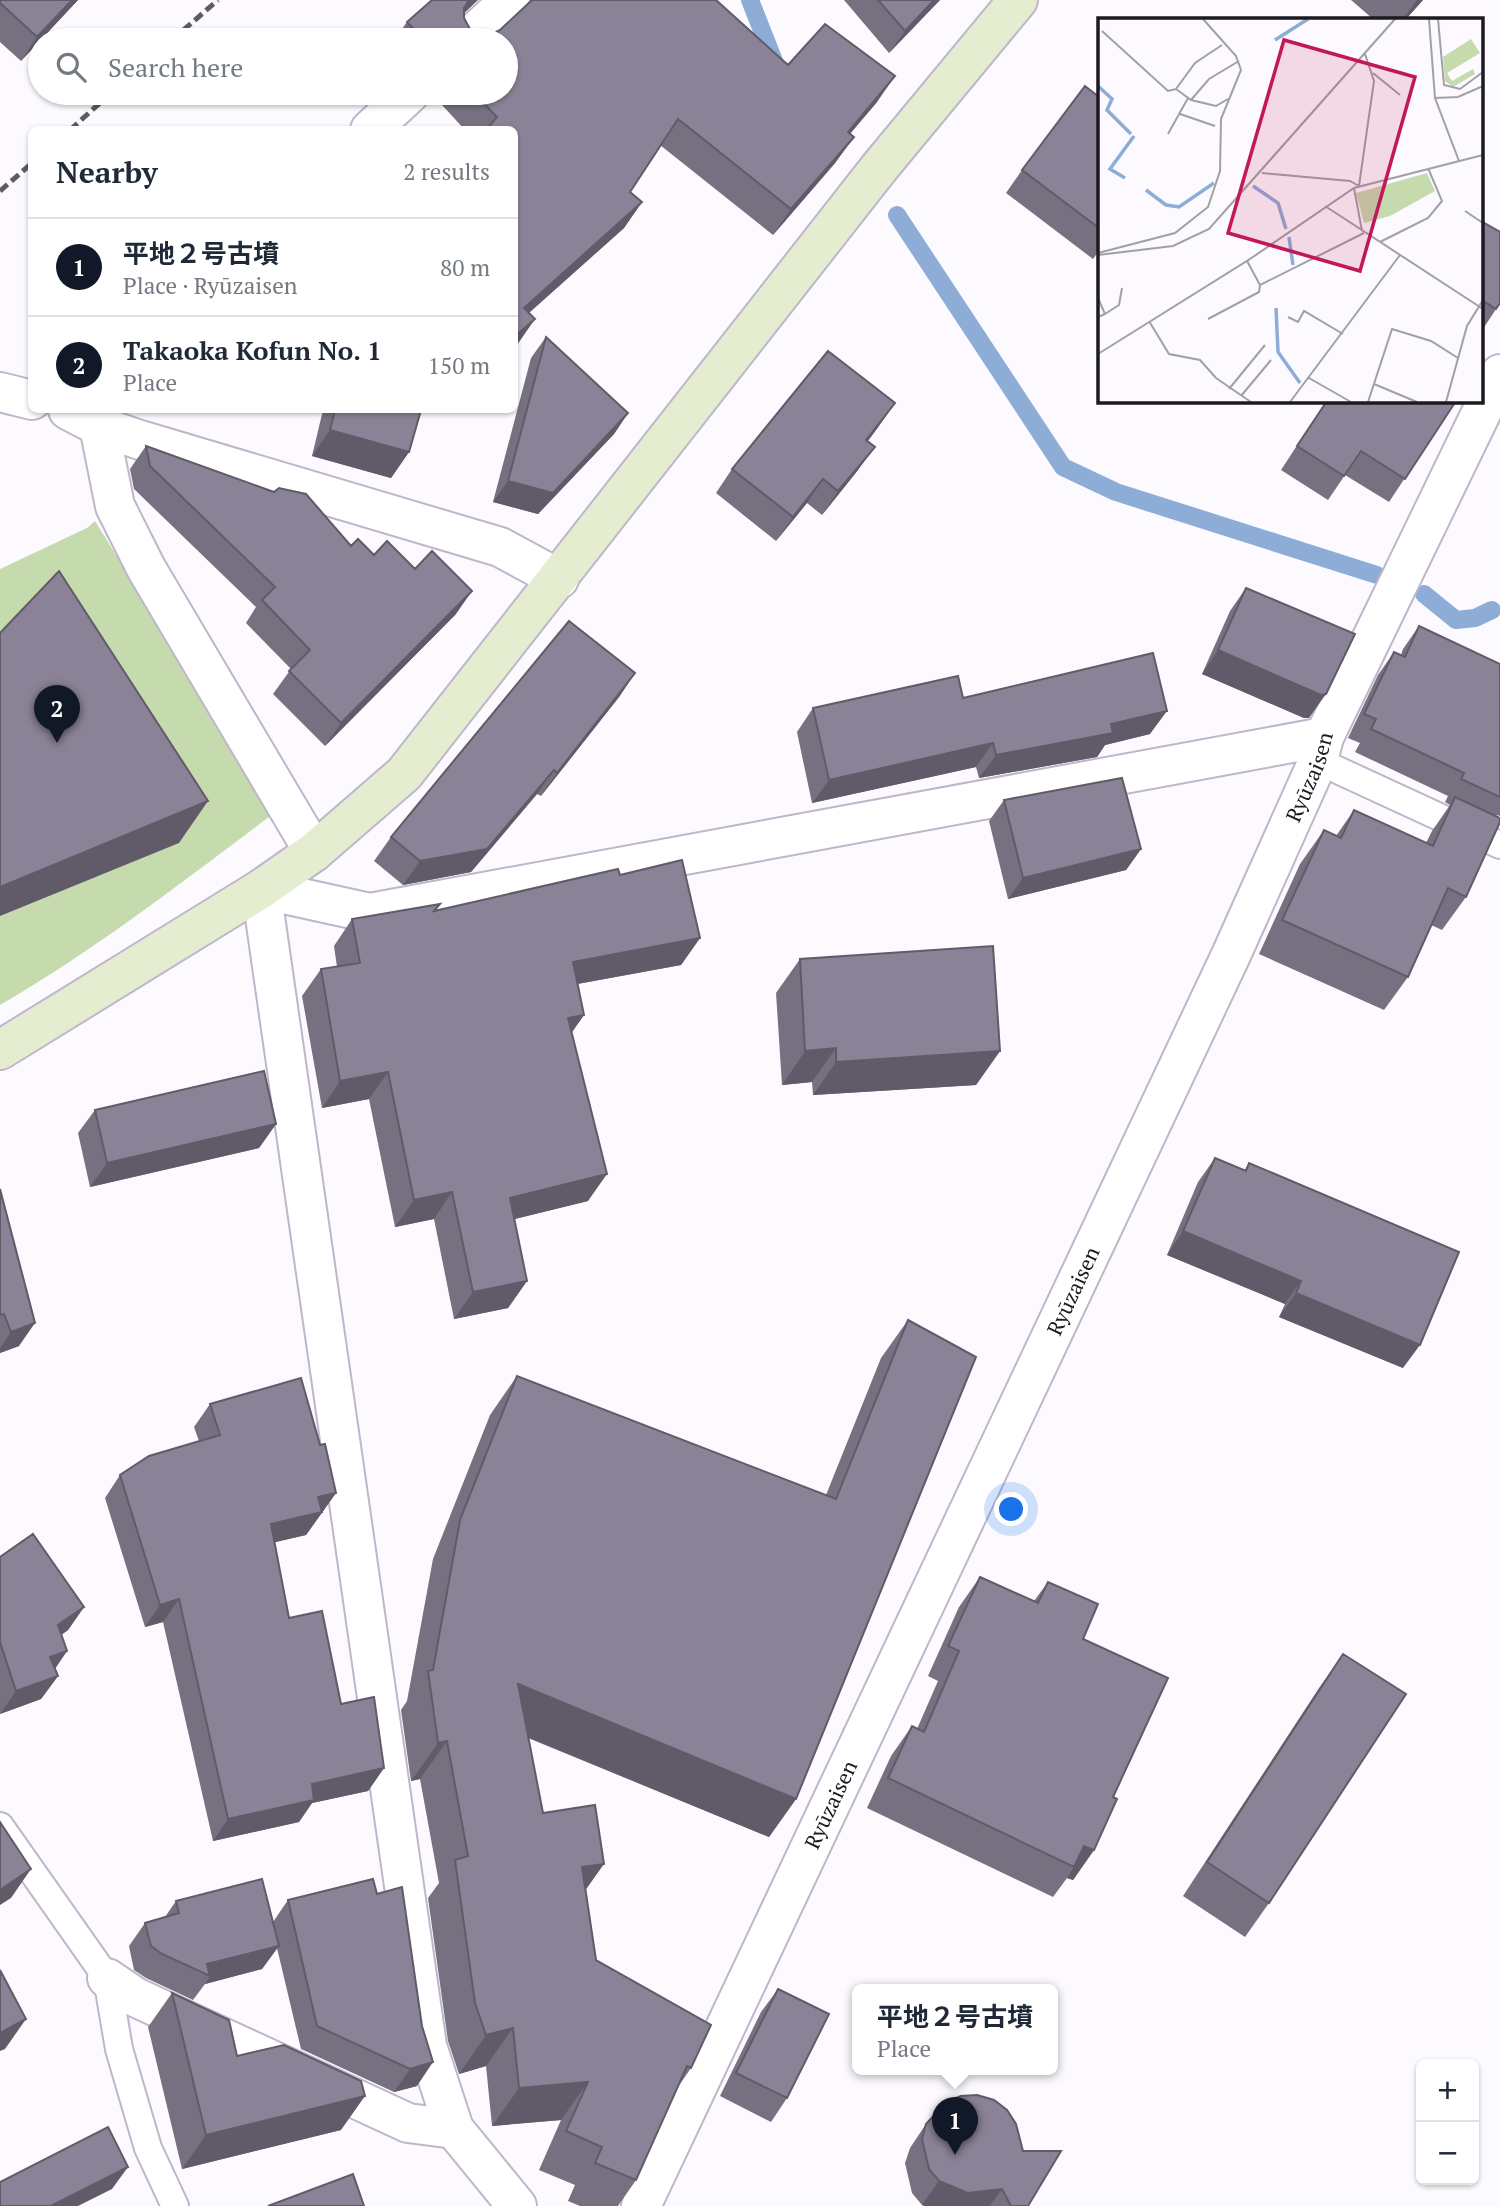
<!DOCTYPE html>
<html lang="en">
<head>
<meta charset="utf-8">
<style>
  body { margin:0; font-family:"PT Serif","Noto Sans JP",serif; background:#f2f2f3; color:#1f2937 }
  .controls { position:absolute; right:21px; bottom:21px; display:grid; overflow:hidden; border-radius:10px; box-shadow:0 2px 5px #0004 }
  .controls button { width:63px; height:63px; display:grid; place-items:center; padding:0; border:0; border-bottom:2px solid #e0e1e3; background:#fff; color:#1f2937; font:35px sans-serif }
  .you { position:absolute; left:1012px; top:1510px; width:24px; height:24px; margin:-18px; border:5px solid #fff; border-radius:50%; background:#1a73e8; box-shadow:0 0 0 10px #1a73e833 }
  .badge { display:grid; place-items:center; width:46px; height:46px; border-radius:50%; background:#111827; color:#fff; font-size:23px; font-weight:700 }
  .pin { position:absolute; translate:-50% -58px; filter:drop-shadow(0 2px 4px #0008) }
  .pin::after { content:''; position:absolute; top:37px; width:24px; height:21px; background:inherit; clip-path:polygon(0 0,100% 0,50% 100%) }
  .popup { position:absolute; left:852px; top:1984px; width:206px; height:91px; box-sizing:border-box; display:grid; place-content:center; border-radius:10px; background:#fff; filter:drop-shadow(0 2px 5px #0005); font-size:23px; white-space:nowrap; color:#747a83 }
  .popup b { font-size:26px; color:#1f2937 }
  .popup::after { content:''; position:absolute; left:50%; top:100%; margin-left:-14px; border:14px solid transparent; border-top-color:#fff }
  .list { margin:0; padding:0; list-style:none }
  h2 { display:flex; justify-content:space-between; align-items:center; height:91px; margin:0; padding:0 28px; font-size:30px }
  h2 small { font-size:23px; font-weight:400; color:#747a83 }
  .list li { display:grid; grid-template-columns:46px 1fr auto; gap:21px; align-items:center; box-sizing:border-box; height:98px; padding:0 28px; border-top:2px solid #e0e1e3 }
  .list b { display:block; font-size:26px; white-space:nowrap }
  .list p { margin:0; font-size:23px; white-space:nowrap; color:#747a83 }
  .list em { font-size:23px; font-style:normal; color:#747a83 }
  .icon { flex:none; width:38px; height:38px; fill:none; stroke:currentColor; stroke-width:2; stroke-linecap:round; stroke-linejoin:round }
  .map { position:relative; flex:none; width:1500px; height:2206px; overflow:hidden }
  .search { position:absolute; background:#fff; box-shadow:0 2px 5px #0004; left:28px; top:28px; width:490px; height:77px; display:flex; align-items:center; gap:18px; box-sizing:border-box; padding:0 24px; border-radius:38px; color:#747a83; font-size:26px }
  .panel { position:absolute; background:#fff; box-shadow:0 2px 5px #0004; left:28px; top:126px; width:490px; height:287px; border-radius:10px }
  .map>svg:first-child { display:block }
</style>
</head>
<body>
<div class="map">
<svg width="1500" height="2206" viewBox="0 0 1500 2206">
  <rect width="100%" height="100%" fill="#fcfafe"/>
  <path fill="#c5daad" d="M95,521l90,145 30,60 62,85c-90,67 -180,138 -277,194v-436l87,-41z"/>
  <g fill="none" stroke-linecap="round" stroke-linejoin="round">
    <path stroke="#8dadd7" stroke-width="18" d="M750,0l28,71
      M897,215l166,252 53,25 261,83
      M1424,594l32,26 19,-2 17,-8"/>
    <defs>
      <path id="lane" d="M1318,761l182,84
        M0,1826l107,152 12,71 29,99 27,58"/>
      <g id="street">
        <path d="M467,40l43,-40"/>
        <path d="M370,130l40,-37"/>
        <path d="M0,392l32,8"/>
        <path d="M68,410l31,16 41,14 360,107 59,32"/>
        <path d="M99,426l16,80 31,62 168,284"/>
        <path d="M107,1978l28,19 273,126 46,6"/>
        <path d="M517,2206l-63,-77 -27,-83 -166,-1157 109,24 954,-176"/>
        <path id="s1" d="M641,2206l590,-1251 87,-194 6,-24 176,-363"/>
      </g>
      <path id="secondary" d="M0,1050l261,-161 53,-37 90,-78 475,-606 139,-168"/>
    </defs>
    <use href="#lane" stroke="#bfb6cb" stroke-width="30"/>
    <use href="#street" stroke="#bfb6cb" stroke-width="42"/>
    <use href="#secondary" stroke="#bfb6cb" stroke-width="42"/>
    <use href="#lane" stroke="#fff" stroke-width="26"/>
    <use href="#street" stroke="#fff" stroke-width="38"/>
    <use href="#secondary" stroke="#e4edd0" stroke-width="38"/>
    <path stroke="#5e5b61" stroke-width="5" stroke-dasharray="10 5" stroke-linecap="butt" d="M172,40l46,-40
      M70,130l41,-37
      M0,191l32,-28"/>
  </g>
  <path fill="#777081" d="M0,0h78l-57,61 -21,-19z
    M531,0h185l72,65 89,37 -27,32 4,3 -19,26 -62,72 -113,-90 -30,47 12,10 -18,26 -95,85 -12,32 -3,2v-217h-49l-34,-37h75v-53h-112l13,-18 57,-9v5l6,11 10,6h10l10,-5z
    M844,0h96l-51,53z
    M1351,0h72l-17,19h-33z
    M1099,97v154l-6,8 -87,-66 16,-23z
    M1481,221l19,82 -19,29z
    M546,337l82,76 -14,21 -76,80 -45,-12 38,-144z
    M1326,401h130l-67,101 -44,-27 -17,25 -47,-30z
    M323,410h98l-12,42 -18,26 -79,-22z
    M879,426l-11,15 -10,29 -36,45 -15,-12 -31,38 -60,-48 16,-24z
    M146,446l205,100 23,9 82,59 -131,132 -52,-52 18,-25 -45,-46 10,-16 -122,-118 -4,-20z
    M1246,588l63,130h-5l-102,-44 28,-63z
    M1419,626l81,38v152l-3,-1 -1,1 -30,81 -24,33 -11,-5 -23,52 -24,33 -125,-56 41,-90 24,-34 12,6 18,-26 72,33 6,-12 18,-26 -5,-3 3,-6 -93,-44 5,-9 -12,-5 30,-63 16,-23 7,3 2,-6z
    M635,673l-16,24 -78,99 -4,-2 -66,78 -68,13 -29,-24 17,-24z
    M963,698l187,36 -45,11 -8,12 -118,21 -3,-11 -164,36 -15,-71 16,-24z
    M1004,800l137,49 -15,21 -118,29 -19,-78z
    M620,875l80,63 -19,27 -103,19 6,31 -12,17 16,169 -74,18 13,62 -19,27 -54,11 -20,-100 -39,8 -26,-128 -47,9 -20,-112 19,-27 16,-2 -3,-21 18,-27 83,-8z
    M800,959l200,92 -24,34 -163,10 -1,-13 -30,3 -6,-92z
    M95,1110l181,14 -17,24 -169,39 -12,-54z
    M1215,1158l29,13 5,-8 154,205 -124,-51 6,-13 -118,-49 31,-73z
    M0,1189l19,157 -19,7z
    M908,1320l-112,479 -27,38 -241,-99 15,75 43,77 10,70 95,108 -13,19 -42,93 -18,26h-38l-12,-5 7,-16 -36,-15 22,-50 -69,6 -6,-60 -27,8 -11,-33 -20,-143 11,-15 -19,-104 -9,2 -10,-71 6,-9 26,-142 57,-144 27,-39 309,119 55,-137z
    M210,1404l110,41 16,48 -30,42 -32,7 15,76 52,86 43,64 -16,23 -56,12 -13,19 -86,19 -50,-219 -18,5 -40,-129 15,-23 79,-34 -5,-14z
    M0,1557l84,50 -16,23 -7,5 6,16 -12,18 3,7 -17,23 -41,15z
    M980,1577l54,24 14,-19 35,57 30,158 -19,53 -21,30 -6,-2 -14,19 -186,-89 24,-52 21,-30 5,3 21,-48 -10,-5 31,-69z
    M1343,1654l-74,249 -24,34 -62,-41 136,-208z
    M373,1879l44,207 -23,6 -93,-43 -24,-101 -15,21 -57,15 -12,16 -47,-22 -12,-8 -5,-24 16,-23 20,-6 11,-16 97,21 15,-22z
    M778,1989l9,109 -16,24 -51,-26 41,-84z
    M172,1993l65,63 104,74 -159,39 -34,-142z
    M926,2124l102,82h-103l-3,-1 -10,-12 -7,-30 5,-15z"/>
  <path fill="#615b69" d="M72,0h6l-57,61 16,-24z
    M469,0h9l-26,25z
    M934,0h6l-51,53 16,-22z
    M1417,0h6l-17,19h-3z
    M895,76l-18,26 -48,56 19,-26z
    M854,137l-19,26 -62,72 18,-26z
    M642,202l-18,26 -110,98 10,-18z
    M535,319l-18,26 -3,2v-10z
    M895,403l-16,23 -29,38 16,-24z
    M628,413l-14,21 -76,80 -45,-12 15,-21z
    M330,430l79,22 -18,26 -79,-22z
    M875,447l-17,23 -36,45 16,-24z
    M823,479l-16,24 -31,38 17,-24z
    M472,591l-16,23 -131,132 16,-23z
    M1218,650l108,44 -17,24h-5l-102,-44z
    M635,673l-16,24 -78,99 16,-23z
    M1167,711l-17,23 -45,11 -8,12 -118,21 17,-23 115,-31z
    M993,743l-17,24 -164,36 17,-23z
    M554,770l-17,24 -66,78 -68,13 17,-24z
    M208,801l-29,42 -179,73v-29z
    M1141,849l-15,21 -118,29 15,-21z
    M700,938l-19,27 -127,23 19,-26z
    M584,1015l-19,27 3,-24z
    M836,1048l-24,34 -30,3 23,-34z
    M1000,1051l-24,34 -163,10 23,-33z
    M388,1072l-19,27 -47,9 18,-27z
    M276,1124l-17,24 -169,39 17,-24z
    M607,1174l-19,27 -97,24 19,-27z
    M452,1192l-18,27 -39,8 19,-27z
    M1183,1231l118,50 -16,23 -118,-49z
    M527,1281l-19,27 -54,11 19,-27z
    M1296,1293l124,52 -17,23 -124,-51z
    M35,1323l-16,23 -19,7v-5l11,-16z
    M336,1493l-30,42 -51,12 16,-23 47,-27z
    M179,1599l-16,23 -18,5 15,-22z
    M84,1607l-16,23 -26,19 16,-24z
    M67,1651l-16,23 -1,-17z
    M58,1676l-17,23 -41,15 16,-23z
    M518,1684l278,115 -27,38 -278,-115z
    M447,1741l-27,38 -9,2 27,-38z
    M384,1768l-16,23 -56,12 -13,19 -86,19 15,-22 84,-35z
    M1084,1846l10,4 -21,30 -6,-2 7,-11z
    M604,1864l-27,38 5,-35z
    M31,1869l-20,29 -11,7v-15z
    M279,1946l-17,23 -57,15 5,-8 -3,-12z
    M26,2019l-21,30 -5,2v-18z
    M513,2028l-27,38 -27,8 27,-39z
    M433,2062l-16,24 -23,6 16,-23z
    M588,2082l-27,38 -69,6 27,-38z
    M365,2096l-24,34 -159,39 24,-34z
    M128,2167l-16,22 -34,17h-27z
    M939,2181l63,8 -12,17h-65l-3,-1z"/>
  <path fill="#8a8296" stroke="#615b69" stroke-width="2" d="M0,0h72l-35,37 -37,-34z
    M432,0h37l-5,8v10l6,11 10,6h10l10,-5 32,-30h184l72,65 37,-41 70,52 -47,56 6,5 -63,72 -113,-90 -48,73 12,10 -118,106 11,11 -21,18v-207h-28l11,-13 -23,-24h32v-53h-82l-17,-18z
    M878,0h56l-29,31z
    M1085,86l14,11v131l-77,-58z
    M1481,221l19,11v71l-4,6 -11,-7 -4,6z
    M546,337l82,76 -75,80 -45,-12z
    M828,351l67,52 -29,37 9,7 -37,44 -15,-12 -30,38 -61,-48z
    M1327,401h129l-51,78 -44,-28 -17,25 -47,-30z
    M335,410h86l-12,42 -79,-22z
    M146,446l128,46 5,-4 27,6 45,52 7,-7 16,16 13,-14 28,28 17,-18 40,40 -131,132 -52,-52 21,-21 -48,-50 13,-13 -125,-121z
    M59,571l149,230 -208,86v-254z
    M1246,588l109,46 -29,60 -5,1 -103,-45z
    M569,621l66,52 -78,100 -3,-3 -67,79 -67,12 -29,-24z
    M1419,626l81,38v133l-39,-18 3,-6 -93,-44 5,-10 -12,-5 30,-62 11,5z
    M1153,653l14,58 -56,13 2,9 -117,22 -3,-12 -164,37 -16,-72 145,-32 5,22z
    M1122,778l19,71 -118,29 -19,-78z
    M1455,797l45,21v4l-34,75 -18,-9 -40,89 -126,-57 42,-90 17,8 13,-28 79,36z
    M682,860l18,78 -127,24 11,53 -16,3 39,156 -97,24 17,83 -54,11 -21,-100 -38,8 -26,-128 -48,9 -19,-112 39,-6 -8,-44 88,-15 -6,7 184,-42 2,6z
    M993,946l7,105 -164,11v-14l-31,3 -5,-92z
    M264,1071l12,53 -169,39 -12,-53z
    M1215,1158l31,13 3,-8 210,89 -39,93 -124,-52 5,-12 -118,-50z
    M0,1189l35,134 -24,9 -7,-18 -4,1z
    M908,1320l68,37 -180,442 -278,-115 25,129 52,-8 9,59 -22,3 14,93 115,65 -20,43 -4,-2 -51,114 -41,-17 7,-16 -36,-16 22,-49 -69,6 -6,-60 -27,7 -11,-32 -20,-143 13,-4 -21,-115 -9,2 -10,-72 5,-1 27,-150 57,-144 319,123z
    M301,1378l19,67 5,-1 11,49 -18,4 4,15 -51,12 18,94 33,-7 19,93 33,-7 10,71 -72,16 2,16 -86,19 -49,-220 -19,6 -40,-130 29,-19 71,-21 -10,-31z
    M33,1534l51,73 -26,18 9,26 -17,6 8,19 -42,15 -16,-49v-85z
    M980,1577l58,26 10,-21 50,22 -15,35 85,39 -55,119 4,2 -23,51 -10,-4 -10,21 -186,-89 24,-52 12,6 35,-81 -11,-5z
    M1343,1654l63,40 -137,209 -62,-41z
    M0,1822l31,47 -31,21z
    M262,1879l17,67 -72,18 3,12 -48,-22 -11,-8 -6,-23 34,-10 -3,-12z
    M373,1879l4,15 25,-7 20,139 11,36 -23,7 -93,-43 -29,-126z
    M0,1970l26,49 -26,14z
    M778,1989l51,25 -42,84 -51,-25z
    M172,1993l57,27 8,36 47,-11 77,36 4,15 -159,39z
    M977,2095l17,5 13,10 9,14 7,27h38l-33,55h-17l-9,-17 -34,4 -29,-12 -10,-12 -7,-30 4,-15 21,-23 14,-5z
    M108,2127l20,40 -77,39h-51v-24z
    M353,2174l11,32h-96z"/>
  <g text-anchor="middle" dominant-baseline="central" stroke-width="7" stroke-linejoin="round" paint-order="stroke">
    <g font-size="21" fill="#1c1920" stroke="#fcfafe">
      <text stroke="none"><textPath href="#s1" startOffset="1578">Ryūzaisen</textPath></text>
      <text stroke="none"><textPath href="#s1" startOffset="1012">Ryūzaisen</textPath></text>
      <text stroke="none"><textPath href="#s1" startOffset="444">Ryūzaisen</textPath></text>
    </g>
  </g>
  <g transform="translate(1098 18)">
    <rect width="385" height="385" fill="#fcfafe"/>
    <path d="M373,21l9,14 -33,20 5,8 21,-12 2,5 -22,13 -8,-6 -2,-24zM329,155l8,18 -45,25 -26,7 -8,-30z" fill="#c5daad"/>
    <path fill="none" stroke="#8dadd7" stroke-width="3.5" d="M177,22l33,-21M0,68l14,13 -5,11 24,24M27,160l-15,-9 24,-33M155,168l25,17 8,26M48,172l20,15 13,2 35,-24M191,219l4,28M178,290l2,44 22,31"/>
    <path fill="none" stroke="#a2a0a5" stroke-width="2" d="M331,1l6,79 24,63M340,1l6,66 16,4 23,-17M4,13l66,60 8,-2 15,11 25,6 12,-7M275,55l27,22M78,71l19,-26 27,-18M337,80l23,-1 25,-11M93,82l18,-21 30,-18M82,96l35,12M70,116l20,-36M164,155l88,8 9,5 15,-105 -9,-27M256,170l8,43M227,188l158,103M367,193l18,12M282,224l48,-24 14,-17 -14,-33M0,235l77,-20 33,-26 12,-36 1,-52 20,-49 -5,-14 -33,-37M0,237l75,-9 36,-17 186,-210M149,243l107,-73 129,-33M0,280l7,16 -7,3M7,296l14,-9 3,-17M190,299l10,5 6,-11 39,23M110,301l51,-27 1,-7 104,-52M51,303l20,33 31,6 16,18 35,24M0,336l149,-93 13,24M211,360l42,24M276,366l43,18M131,371l36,-44M143,378l30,-36M192,384l110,-147M270,384l24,-73 39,12 27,17M348,384l21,-76 16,-26"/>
    <path fill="#c2185b" fill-opacity="0.15" stroke="#c2185b" stroke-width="3.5" d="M186,22l131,37 -55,194 -132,-38z"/>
    <rect width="385" height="385" fill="none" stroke="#1c1920" stroke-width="3.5"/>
  </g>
</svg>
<div class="controls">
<button>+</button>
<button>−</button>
</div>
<div class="you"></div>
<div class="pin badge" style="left:955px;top:2155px">1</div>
<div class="popup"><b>平地２号古墳</b>Place</div>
<div class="pin badge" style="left:57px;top:743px">2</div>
<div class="search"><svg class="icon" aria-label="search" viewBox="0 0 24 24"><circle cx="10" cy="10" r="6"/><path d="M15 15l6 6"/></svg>Search here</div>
<section class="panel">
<h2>Nearby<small>2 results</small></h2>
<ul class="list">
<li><span class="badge">1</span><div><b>平地２号古墳</b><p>Place · Ryūzaisen</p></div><em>80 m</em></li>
<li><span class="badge">2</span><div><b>Takaoka Kofun No. 1</b><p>Place</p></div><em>150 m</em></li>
</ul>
</section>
</div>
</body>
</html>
